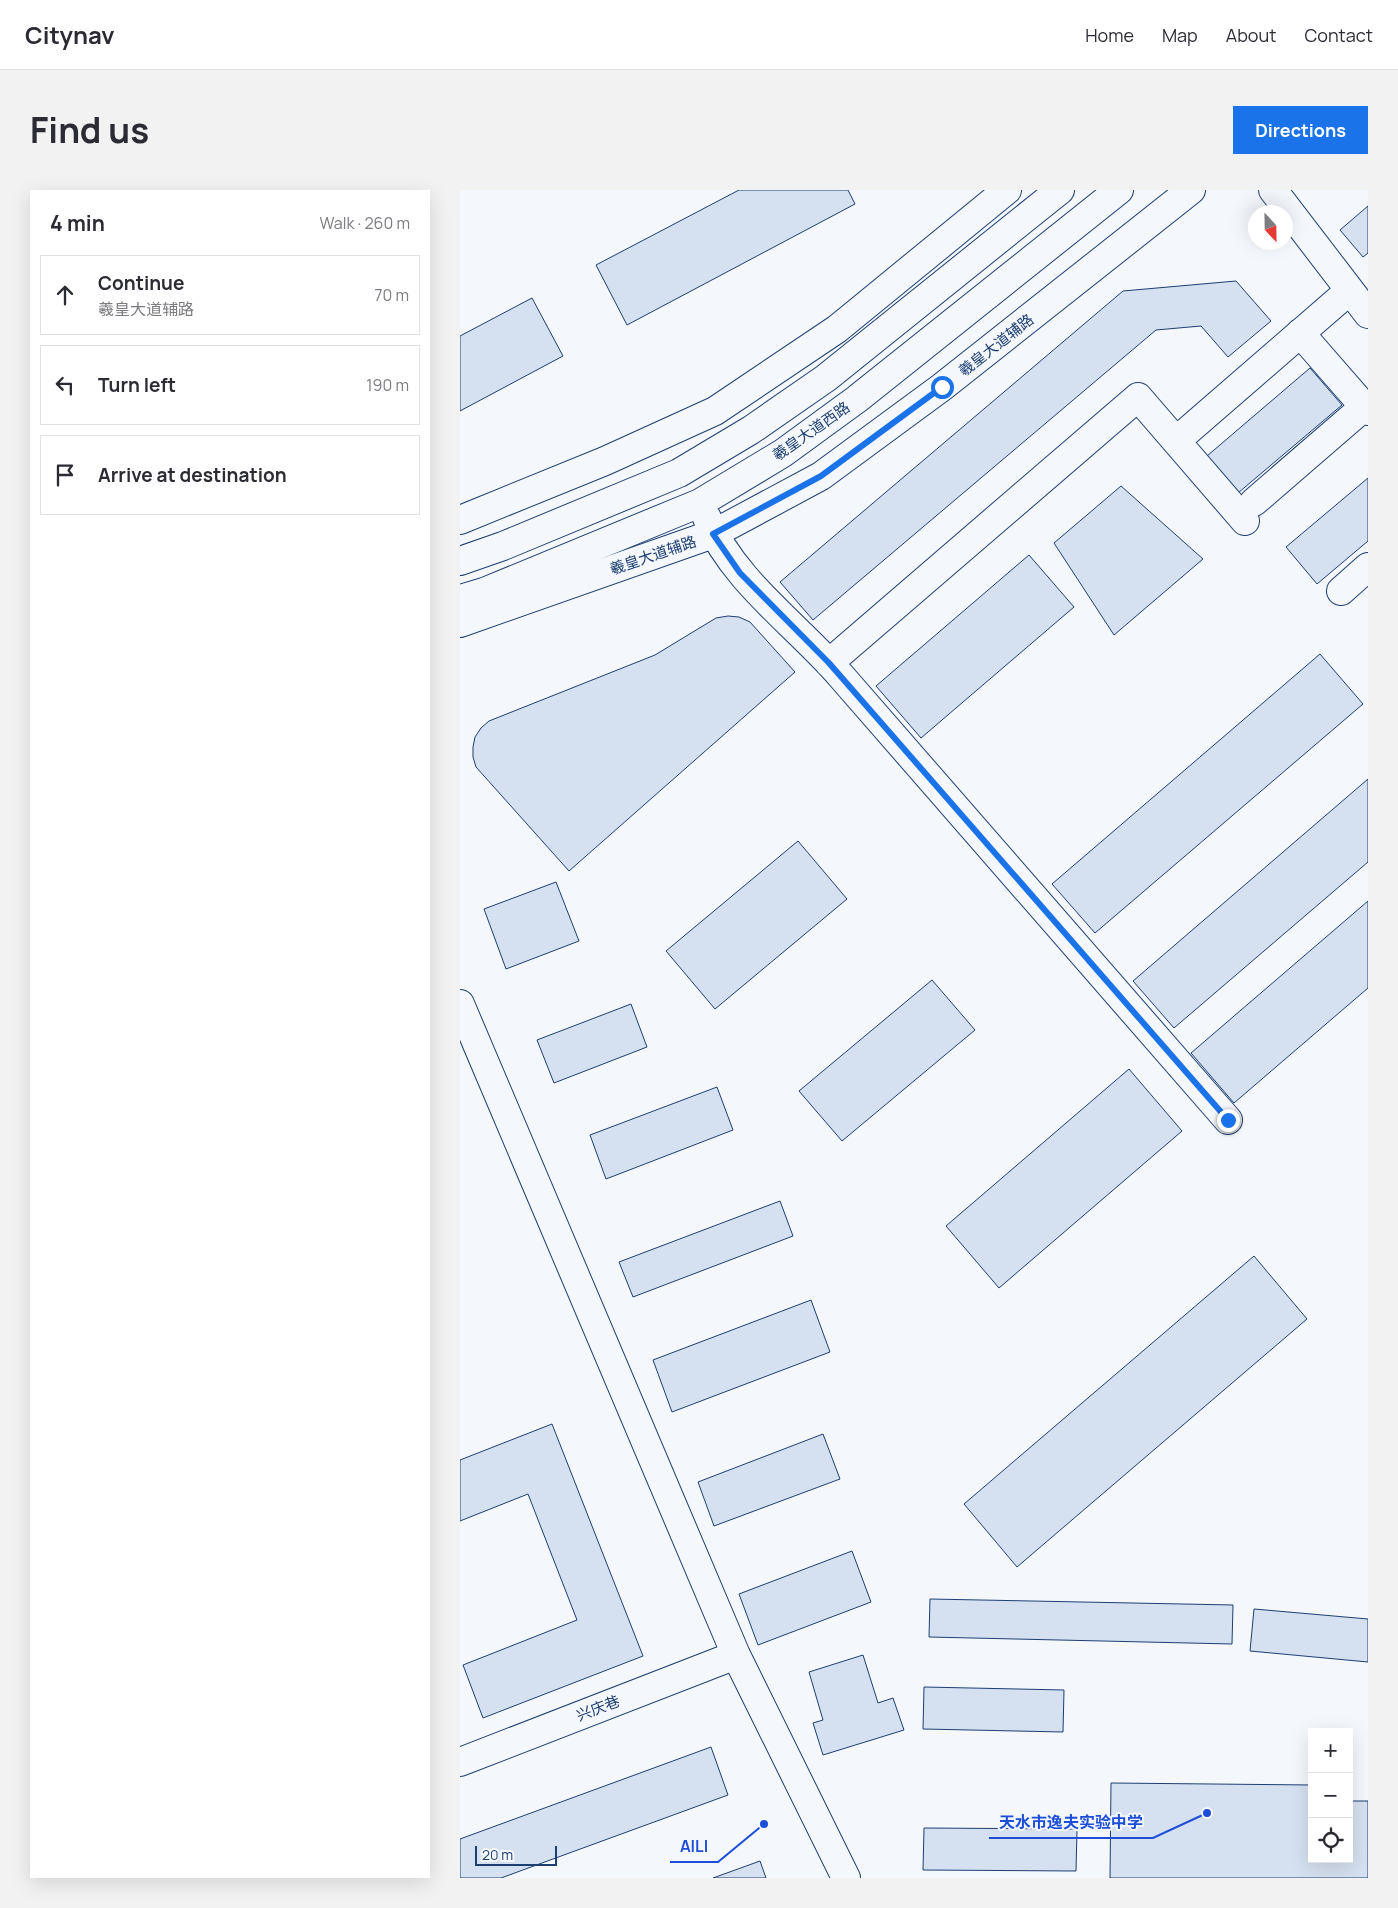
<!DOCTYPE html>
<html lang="en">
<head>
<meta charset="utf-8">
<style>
  body { margin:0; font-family:Manrope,"Noto Sans SC",sans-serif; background:#f2f2f3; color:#2b2b33 }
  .controls { position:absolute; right:15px; bottom:15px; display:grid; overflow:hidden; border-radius:0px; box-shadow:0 5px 20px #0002 }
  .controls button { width:45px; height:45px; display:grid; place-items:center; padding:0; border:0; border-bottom:1px solid #e1e1e2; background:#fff; color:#2b2b33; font:25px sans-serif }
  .compass { position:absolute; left:788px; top:15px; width:45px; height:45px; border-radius:50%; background:#fff; box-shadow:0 5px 20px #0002; rotate:158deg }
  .scale { position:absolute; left:15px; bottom:12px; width:82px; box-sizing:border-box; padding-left:5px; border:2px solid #1d3f73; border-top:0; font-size:14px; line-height:18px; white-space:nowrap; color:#1d3f73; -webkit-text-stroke:4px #f4f7fb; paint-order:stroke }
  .stop { position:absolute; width:15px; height:15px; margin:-11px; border:4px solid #1a73e8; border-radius:50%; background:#fff }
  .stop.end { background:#1a73e8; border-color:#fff; box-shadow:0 1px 5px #0008 }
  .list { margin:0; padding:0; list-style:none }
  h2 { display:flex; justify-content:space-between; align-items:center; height:65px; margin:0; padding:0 20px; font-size:21px }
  h2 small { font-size:16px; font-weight:400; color:#7c7c81 }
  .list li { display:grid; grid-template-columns:32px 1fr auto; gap:15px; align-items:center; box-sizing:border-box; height:80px; margin:0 10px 10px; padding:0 10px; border:1px solid #e1e1e2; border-radius:0px }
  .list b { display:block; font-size:19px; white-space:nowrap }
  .list p { margin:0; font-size:16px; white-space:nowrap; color:#7c7c81 }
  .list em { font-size:16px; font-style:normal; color:#7c7c81 }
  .icon { flex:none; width:28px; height:28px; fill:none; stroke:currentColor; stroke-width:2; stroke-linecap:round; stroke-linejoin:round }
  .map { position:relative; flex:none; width:908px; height:1688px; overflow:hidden; border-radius:0px }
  header { display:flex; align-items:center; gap:30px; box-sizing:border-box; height:70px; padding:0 25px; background:#fff; border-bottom:1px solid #e1e1e2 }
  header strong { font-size:24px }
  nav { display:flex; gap:28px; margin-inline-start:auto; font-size:18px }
  .intro { display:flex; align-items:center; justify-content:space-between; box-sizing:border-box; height:120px; padding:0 30px }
  h1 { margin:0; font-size:35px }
  .button { padding:12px 22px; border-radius:0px; background:#1a73e8; color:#fff; font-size:18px; font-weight:700 }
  main { display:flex; gap:30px; padding:0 30px }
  aside { flex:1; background:#fff; border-radius:0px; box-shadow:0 5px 20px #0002 }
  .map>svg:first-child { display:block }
</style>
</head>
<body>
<header>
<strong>Citynav</strong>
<nav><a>Home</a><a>Map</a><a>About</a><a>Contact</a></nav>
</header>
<div class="intro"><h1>Find us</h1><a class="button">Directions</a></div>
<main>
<aside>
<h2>4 min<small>Walk · 260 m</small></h2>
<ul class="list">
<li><svg class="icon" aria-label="ahead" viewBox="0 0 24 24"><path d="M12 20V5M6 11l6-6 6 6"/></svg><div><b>Continue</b><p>羲皇大道辅路</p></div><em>70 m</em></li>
<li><svg class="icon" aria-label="left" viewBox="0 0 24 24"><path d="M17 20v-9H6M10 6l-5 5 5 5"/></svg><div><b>Turn left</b></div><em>190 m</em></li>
<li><svg class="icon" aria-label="arrive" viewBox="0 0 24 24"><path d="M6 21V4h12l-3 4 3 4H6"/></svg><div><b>Arrive at destination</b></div></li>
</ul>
</aside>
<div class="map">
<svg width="908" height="1688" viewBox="0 0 908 1688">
  <rect width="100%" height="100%" fill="#f4f7fb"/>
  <path fill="#d5e0f0" stroke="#1d3f73" d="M279,0h109l7,14 -228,121 -31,-60z
    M908,16v47l-5,4 -23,-27z
    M776,91l35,40 -43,36 -27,-31 -45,4 -343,290 -33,-38 343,-291z
    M72,108l31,58 -103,55v-75z
    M850,178l32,37 -104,88 -31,-37z
    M908,288v63l-51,43 -31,-37z
    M661,296l82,73 -89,76 -60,-92z
    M569,365l45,52 -153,131 -45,-52z
    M268,426l11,1 11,5 45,50 -226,199 -93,-104 -3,-10v-10l2,-10 6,-9 8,-7 166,-66 61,-37z
    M860,464l43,50 -268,229 -43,-49z
    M908,589v83l-194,166 -41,-47z
    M338,651l49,58 -132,110 -49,-58z
    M96,692l23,59 -73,28 -22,-60z
    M908,711v87l-134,115 -43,-50z
    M472,790l43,50 -133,111 -43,-50z
    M171,814l16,43 -93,36 -17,-43z
    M669,879l53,62 -183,157 -53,-62z
    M257,897l16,43 -127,49 -16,-44z
    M320,1011l13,35 -160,61 -14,-35z
    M794,1066l53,63 -290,248 -53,-63z
    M351,1110l19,52 -158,60 -19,-52z
    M92,1234l91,232 -160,62 -20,-53 114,-45 -49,-126 -68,27v-61z
    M363,1244l17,45 -126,47 -16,-44z
    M392,1361l19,51 -113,43 -19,-51z
    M470,1409l303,6 -1,39 -303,-7z
    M794,1419l114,10v43l-118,-11z
    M403,1465l15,48 15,-5 11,32 -81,25 -10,-32 10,-3 -14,-48z
    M464,1497l140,3 -1,42 -140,-3z
    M251,1557l17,48 -227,83h-41v-39z
    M651,1593l201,2v74h37v-58h19v77h-258z
    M464,1638l153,1 -1,42 -153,-1z
    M300,1671l6,17h-53z"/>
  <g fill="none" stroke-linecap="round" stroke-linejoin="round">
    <defs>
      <path id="minor" d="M813,0l95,124
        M840,143l68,78
        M716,251l173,-150
        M794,312l110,-95
        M247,328c26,63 90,107 134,158 129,148 258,296 387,444
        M0,330l145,-59 110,-50 122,-82 170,-139
        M881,401l27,-24
        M0,433l253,-89 108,-58 121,-89 249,-197
        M369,473l309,-266 107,124
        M0,814l276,651 110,223
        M0,1572l276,-107"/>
      <path id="major" d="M0,371l43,-15 176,-73 72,-43 75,-52 234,-188
        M0,409l24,-7 216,-89 83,-50 74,-54 262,-209"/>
    </defs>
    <use href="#minor" stroke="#1d3f73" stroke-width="30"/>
    <use href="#major" stroke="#1d3f73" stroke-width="30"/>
    <use href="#minor" stroke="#f4f7fb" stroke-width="28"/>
    <use href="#major" stroke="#f4f7fb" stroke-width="28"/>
  </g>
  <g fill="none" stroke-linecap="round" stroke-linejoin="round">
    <path stroke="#1a73e8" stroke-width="6" d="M482,197l-121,89 -108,58 27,39 89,90 399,457"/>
  </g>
  <g text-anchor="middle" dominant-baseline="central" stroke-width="4" stroke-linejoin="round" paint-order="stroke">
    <g font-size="15" fill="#1d3f73" stroke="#f4f7fb">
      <text transform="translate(536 155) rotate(-38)">羲皇大道辅路</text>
      <text transform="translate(351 241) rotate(-35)">羲皇大道西路</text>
      <text transform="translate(193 365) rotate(-19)">羲皇大道辅路</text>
      <text transform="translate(138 1518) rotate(-21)">兴庆巷</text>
    </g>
  </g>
  <path fill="none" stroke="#1d4ed8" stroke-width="2" d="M747 1623L693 1648H529M304 1634L258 1672H210"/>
  <g fill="#1d4ed8" stroke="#f4f7fb" stroke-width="2">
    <circle cx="747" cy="1623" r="5"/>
    <circle cx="304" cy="1634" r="5"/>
  </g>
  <g font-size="16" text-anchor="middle" font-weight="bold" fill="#1d4ed8" stroke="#f4f7fb" stroke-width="4" stroke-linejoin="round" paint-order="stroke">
    <text x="611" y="1638">天水市逸夫实验中学</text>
    <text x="234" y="1662">AILI</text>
  </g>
</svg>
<div class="controls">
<button>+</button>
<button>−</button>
<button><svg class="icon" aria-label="locate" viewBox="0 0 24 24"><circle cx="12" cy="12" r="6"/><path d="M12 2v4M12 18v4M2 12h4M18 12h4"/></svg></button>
</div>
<svg class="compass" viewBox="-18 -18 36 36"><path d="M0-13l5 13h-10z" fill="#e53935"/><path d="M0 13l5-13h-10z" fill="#7c7c81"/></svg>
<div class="scale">20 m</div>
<div class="stop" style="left:482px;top:197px"></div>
<div class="stop end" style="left:768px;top:930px"></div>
</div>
</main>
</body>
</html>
